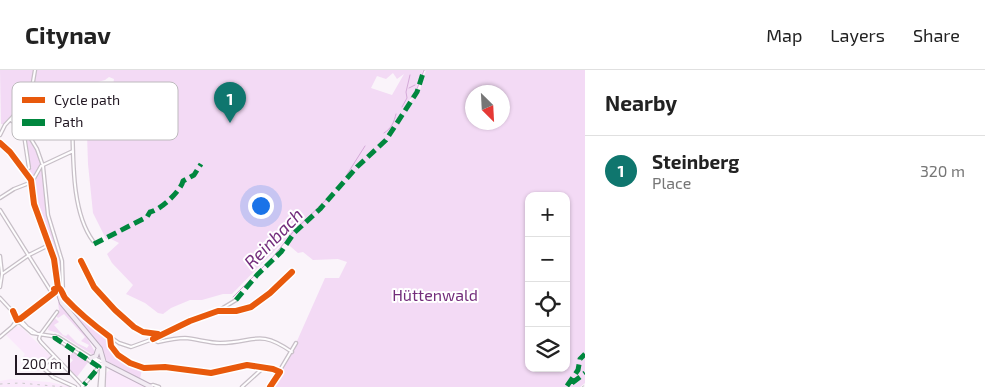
<!DOCTYPE html>
<html lang="en">
<head>
<meta charset="utf-8">
<style>
  body { margin:0; font-family:"Exo 2",sans-serif; background:#f6f6f6; color:#222 }
  .controls { position:absolute; right:15px; bottom:15px; display:grid; overflow:hidden; border-radius:10px; box-shadow:0 1px 4px #0004 }
  .controls button { width:45px; height:45px; display:grid; place-items:center; padding:0; border:0; border-bottom:1px solid #e0e0e0; background:#fff; color:#222; font:25px sans-serif }
  .compass { position:absolute; left:465px; top:15px; width:45px; height:45px; border-radius:50%; background:#fff; box-shadow:0 1px 4px #0004; rotate:156deg }
  .scale { position:absolute; left:15px; bottom:12px; width:55px; box-sizing:border-box; padding-left:5px; border:2px solid #221823; border-top:0; font-size:14px; line-height:18px; white-space:nowrap; color:#221823; -webkit-text-stroke:4px #fff; paint-order:stroke }
  .you { position:absolute; left:260px; top:135px; width:18px; height:18px; margin:-12px; border:4px solid #fff; border-radius:50%; background:#1a73e8; box-shadow:0 0 0 8px #1a73e833 }
  .badge { display:grid; place-items:center; width:32px; height:32px; border-radius:50%; background:#0f766e; color:#fff; font-size:16px; font-weight:700 }
  .pin { position:absolute; translate:-50% -41px; filter:drop-shadow(0 1px 2px #0008) }
  .pin::after { content:''; position:absolute; top:26px; width:18px; height:15px; background:inherit; clip-path:polygon(0 0,100% 0,50% 100%) }
  .list { margin:0; padding:0; list-style:none }
  h2 { display:flex; justify-content:space-between; align-items:center; height:65px; margin:0; padding:0 20px; font-size:21px }
  h2 small { font-size:16px; font-weight:400; color:#767676 }
  .list li { display:grid; grid-template-columns:32px 1fr auto; gap:15px; align-items:center; box-sizing:border-box; height:70px; padding:0 20px; border-top:1px solid #e0e0e0 }
  .list b { display:block; font-size:19px; white-space:nowrap }
  .list p { margin:0; font-size:16px; white-space:nowrap; color:#767676 }
  .list em { font-size:16px; font-style:normal; color:#767676 }
  .icon { flex:none; width:28px; height:28px; fill:none; stroke:currentColor; stroke-width:2; stroke-linecap:round; stroke-linejoin:round }
  .map { position:relative; flex:none; width:585px; height:317px; overflow:hidden }
  header { display:flex; align-items:center; gap:30px; box-sizing:border-box; height:70px; padding:0 25px; background:#fff; border-bottom:1px solid #e0e0e0 }
  header strong { font-size:24px }
  nav { display:flex; gap:28px; margin-inline-start:auto; font-size:18px }
  main { display:flex }
  aside { flex:1; background:#fff }
  .map>svg:first-child { display:block }
</style>
</head>
<body>
<header>
<strong>Citynav</strong>
<nav><a>Map</a><a>Layers</a><a>Share</a></nav>
</header>
<main>
<div class="map">
<svg width="585" height="317" viewBox="0 0 585 317">
  <rect width="100%" height="100%" fill="#faf4fa"/>
  <path fill="#fae9fb" d="M17,256l4,1 31,30 -14,14 -15,-14 2,-3 -19,-19z
    M110,300l7,2 29,15h-42l2,-14z
    M11,309l38,3 23,5h-72v-6z"/>
  <path fill="#f3daf5" fill-rule="evenodd" d="M0,0h423l-7,21 -8,11 1,2 11,-14 6,-20h159v313l-5,4h-307l20,-37 32,-72h14l8,-16 -9,-3 -25,1 -10,-8 -5,1 -14,-12 -52,53h-9l-21,6h-12l-19,8 -8,6 -5,-1 -13,-10 -19,-9 7,-9 -21,-22 -5,-9 12,-11 -10,-5 -3,1 -13,-26 -5,-49 -1,-30 3,-2 4,-15 15,-20h2l3,-18 -5,-2 -4,3 -7,2 -6,7 -18,4 -45,16 4,-18 -2,-2 -12,19 -15,16h-3zM393,3l4,6 7,-5 -12,21 -21,-7 6,-12 9,3zM472,22h30v30h-30zM529,126h37v172h-37z
    M28,65l9,15 5,15 -5,4 -4,12 -8,-13 2,-2 1,3 4,-1 -3,-4 -4,-26z
    M43,97l3,42 16,56 -1,30 -6,-32 -21,-68 -1,-12 7,-15z
    M64,230l3,1 17,18 23,17c1,19 19,27 35,33l-2,10 -33,-18 -6,-11 -38,-48z
    M58,231l27,33 10,18 -2,3 -35,-22 -10,-3 1,-4 6,-8 4,4 -5,3 9,10 3,1 2,-2 9,9 10,5 2,-3 -8,-4 4,-4 -21,-23 -6,4 -2,-2 3,-5z
    M74,281l15,10 -12,16 -10,-10 6,-7 -4,-3z"/>
  <g fill="none" stroke-linecap="round" stroke-linejoin="round">
    <path stroke="#d4a9d8" stroke-width="1" d="M409,18l6,-3
      M411,28l6,-9 7,-19
      M402,37l5,-9 -1,-6 4,-17
      M384,63c8,-5 10,-11 12,-19
      M346,106l19,-30
      M233,227l39,-39 21,-26 37,-36"/>
    <defs>
      <path id="minor" d="M71,25c4,42 -4,111 22,146
        M28,42l60,-22 23,1
        M11,50l17,14 9,15 6,17 5,49 14,46 1,30 2,6
        M0,65l5,-10 15,-16 11,-16
        M29,98l-5,-33 11,-65
        M0,128l14,-9 18,-7 9,-16 32,-15
        M0,140l52,83 -52,44
        M0,186l2,18 -2,13
        M81,191l13,26 21,23 19,17 9,5 15,2 1,2
        M2,204l27,-19 20,-10
        M65,227l34,32 20,14 12,4 22,-8 37,-18 23,-7 23,-14
        M0,228l27,29 9,6
        M13,241l4,9 15,13 26,4 43,27
        M218,241c31,7 54,-19 74,-39
        M11,258l6,-8
        M40,265l-1,4 2,3 41,43
        M40,265l17,-23
        M55,266v2l44,29 -17,20
        M110,268l1,8 7,9 12,8 14,5 21,-1 46,6 36,-8 26,4 7,3
        M154,270l4,2c9,-2 18,-4 27,-4 12,1 24,5 35,5 34,0 38,-15 72,9
        M54,286l-12,11 11,10 22,10
        M94,288l9,4
        M150,316l3,-1 6,2
        M242,317l21,-19
        M270,317l26,-44"/>
      <path id="secondary" d="M100,317l2,-23
        M103,317l1,-24"/>
      <path id="primary" d="M0,73l10,9 21,28 3,24 20,55 3,29 5,15 38,46 4,14 47,24
        M91,288l5,-2 2,-6"/>
    </defs>
    <use href="#minor" stroke="#c7bfc7" stroke-width="4.5"/>
    <use href="#secondary" stroke="#c7bfc7" stroke-width="5.5"/>
    <use href="#primary" stroke="#beb0c0" stroke-width="6"/>
    <use href="#minor" stroke="#fefdfe" stroke-width="2"/>
    <use href="#secondary" stroke="#f9f5f9" stroke-width="3"/>
    <use href="#primary" stroke="#f3ecf4" stroke-width="4"/>
    <path stroke="#cac8ca" stroke-width="1" stroke-dasharray="2.5 5" stroke-linecap="butt" d="M0,314l20,-1 44,4
      M582,317l3,-2"/>
    <path stroke="#00873e" stroke-width="5" stroke-dasharray="10 5" stroke-linecap="butt" d="M94,174l53,-27 3,-5c9,-1 31,-21 33,-31l11,-6 7,-11
      M236,230l21,-25 24,-23 13,-19 26,-24 37,-42 29,-27 31,-48 7,-22
      M55,266v2l44,29 -15,18
      M572,313l13,-10
      M567,316l11,-16 2,-11 5,-5"/>
    <defs>
      <path id="cycleway" d="M0,73l10,9 21,28 3,24 20,55 4,29
        M81,191l13,26 21,23 19,17 9,5 15,2 1,2
        M13,241l4,9 3,-1 35,-27 -1,-3 5,-1c4,3 3,6 6,10 13,14 30,28 45,39l1,9 7,9 12,8 14,5 21,-1 46,6 36,-8 26,4 7,3 -10,15
        M153,269l37,-18 28,-10h18l15,-4 19,-14 22,-21"/>
    </defs>
    <use href="#cycleway" stroke="#fff" stroke-width="9"/>
    <use href="#cycleway" stroke="#e8590c" stroke-width="6"/>
  </g>
  <g text-anchor="middle" dominant-baseline="central" stroke-width="4" stroke-linejoin="round" paint-order="stroke">
    <g font-size="16" fill="#732d7b" stroke="#fff">
      <text x="435" y="224">Hüttenwald</text>
    </g>
    <g font-size="18" font-style="italic" fill="#742e7d" stroke="#fff">
      <text transform="translate(273 168) rotate(-46)">Reinbach</text>
    </g>
  </g>
  <rect x="12" y="12" width="166" height="58" rx="8" fill="#fff" stroke="#bdbabd" stroke-width="1"/>
  <rect x="22" y="27" width="23" height="6" fill="#e8590c"/>
  <rect x="22" y="49" width="23" height="7" fill="#00873e"/>
  <g font-size="14" fill="#221823">
    <text x="54" y="35">Cycle path</text>
    <text x="54" y="57">Path</text>
  </g>
</svg>
<div class="controls">
<button>+</button>
<button>−</button>
<button><svg class="icon" aria-label="locate" viewBox="0 0 24 24"><circle cx="12" cy="12" r="6"/><path d="M12 2v4M12 18v4M2 12h4M18 12h4"/></svg></button>
<button><svg class="icon" aria-label="layers" viewBox="0 0 24 24"><path d="M12 4l9 5-9 5-9-5zM3 14l9 5 9-5"/></svg></button>
</div>
<svg class="compass" viewBox="-18 -18 36 36"><path d="M0-13l5 13h-10z" fill="#e53935"/><path d="M0 13l5-13h-10z" fill="#767676"/></svg>
<div class="scale">200 m</div>
<div class="you"></div>
<div class="pin badge" style="left:230px;top:53px">1</div>
</div>
<aside>
<h2>Nearby<small></small></h2>
<ul class="list">
<li><span class="badge">1</span><div><b>Steinberg</b><p>Place</p></div><em>320 m</em></li>
</ul>
</aside>
</main>
</body>
</html>
